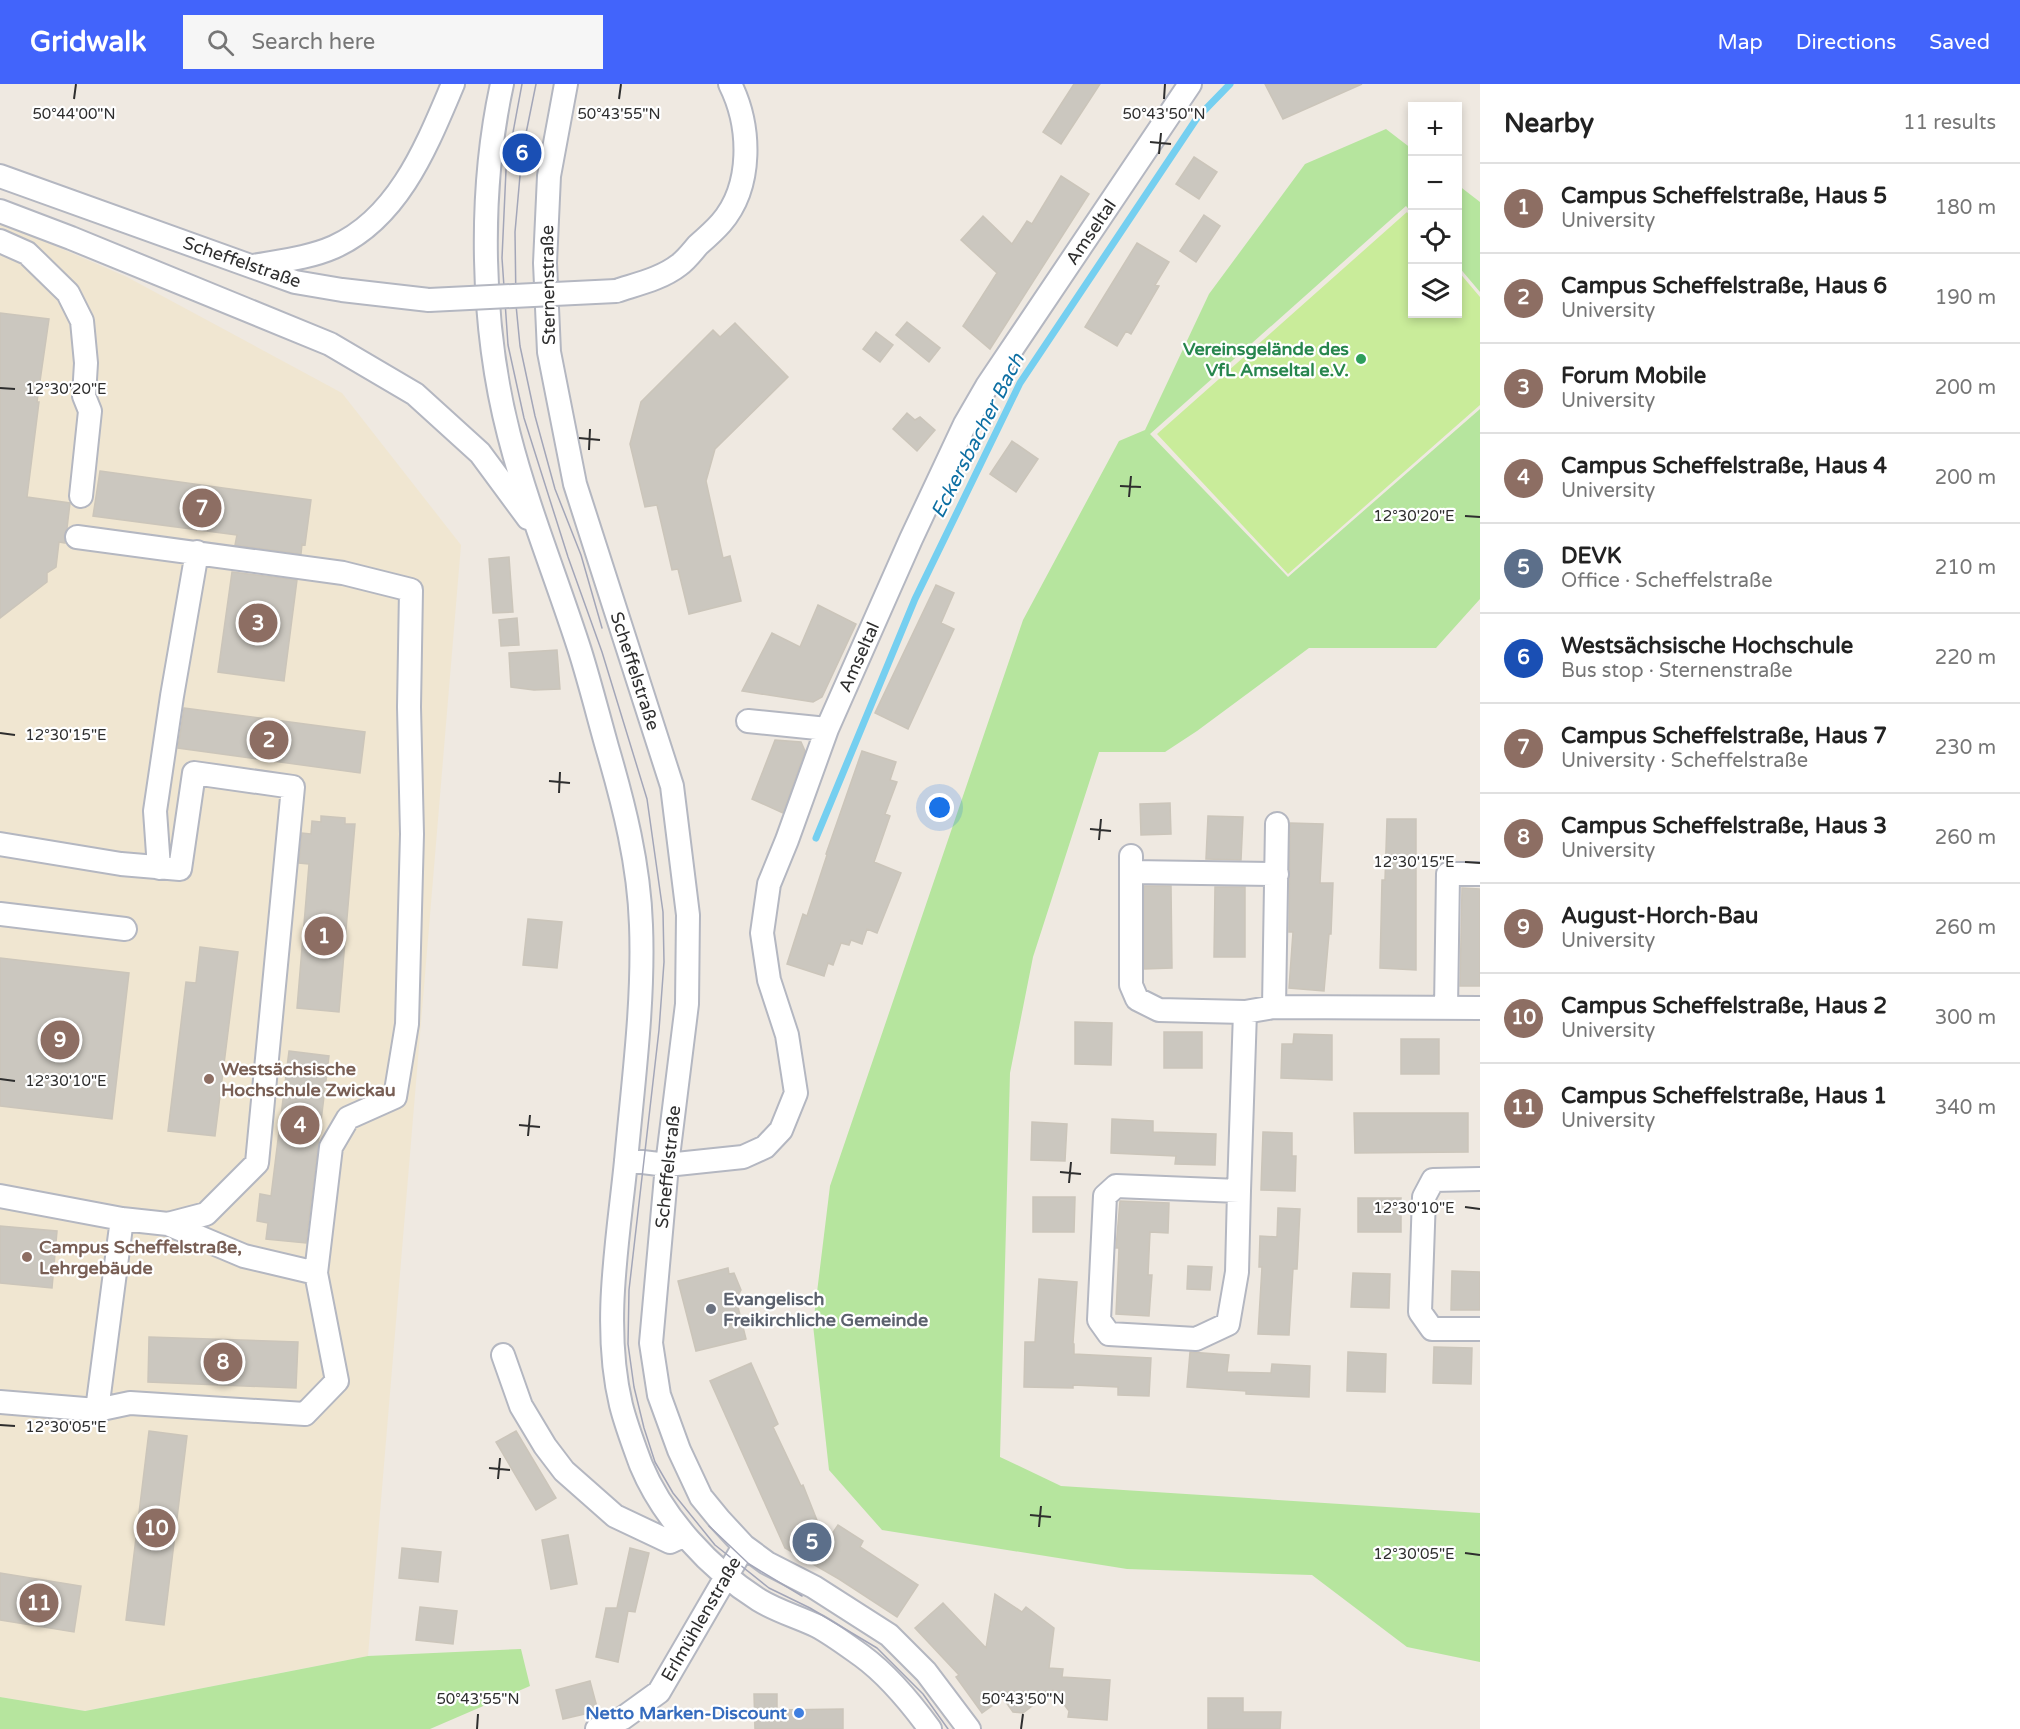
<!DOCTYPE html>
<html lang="en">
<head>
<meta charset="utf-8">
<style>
  body { margin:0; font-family:"Varela Round",sans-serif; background:#f6f6f6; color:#222 }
  .controls { position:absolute; right:18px; top:18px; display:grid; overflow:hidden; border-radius:0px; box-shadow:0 3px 9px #0003 }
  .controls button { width:54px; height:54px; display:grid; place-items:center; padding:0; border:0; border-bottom:2px solid #e0e0e0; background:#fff; color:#222; font:30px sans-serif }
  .you { position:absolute; left:940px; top:724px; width:21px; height:21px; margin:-15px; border:4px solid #fff; border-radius:50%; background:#1a73e8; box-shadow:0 0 0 9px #1a73e833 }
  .badge { display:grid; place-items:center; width:39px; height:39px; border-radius:50%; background:#4264fb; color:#fff; font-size:20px; font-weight:700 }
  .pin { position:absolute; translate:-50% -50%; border:3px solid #fff; box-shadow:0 2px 6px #0006 }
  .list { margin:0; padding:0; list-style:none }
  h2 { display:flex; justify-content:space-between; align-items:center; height:78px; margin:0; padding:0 24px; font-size:26px }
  h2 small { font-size:20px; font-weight:400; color:#767676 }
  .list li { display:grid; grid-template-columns:39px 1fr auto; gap:18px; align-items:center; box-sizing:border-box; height:90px; padding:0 24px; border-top:2px solid #e0e0e0 }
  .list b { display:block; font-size:22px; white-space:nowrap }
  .list p { margin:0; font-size:20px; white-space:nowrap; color:#767676 }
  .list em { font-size:20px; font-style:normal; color:#767676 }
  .icon { flex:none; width:33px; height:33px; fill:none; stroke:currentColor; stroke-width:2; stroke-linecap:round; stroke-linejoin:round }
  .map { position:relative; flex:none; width:1480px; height:1645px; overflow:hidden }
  header { display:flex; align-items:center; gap:36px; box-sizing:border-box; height:84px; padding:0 30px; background:#4264fb; color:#fff }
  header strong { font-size:28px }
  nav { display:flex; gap:33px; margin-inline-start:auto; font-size:21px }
  .search { width:420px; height:54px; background:#f6f6f6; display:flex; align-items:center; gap:15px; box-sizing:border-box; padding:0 21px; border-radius:0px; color:#767676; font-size:22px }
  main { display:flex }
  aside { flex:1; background:#fff }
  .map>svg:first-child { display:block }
</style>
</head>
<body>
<header>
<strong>Gridwalk</strong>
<div class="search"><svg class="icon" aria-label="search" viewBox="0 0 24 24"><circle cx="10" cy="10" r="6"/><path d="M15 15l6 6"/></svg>Search here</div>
<nav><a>Map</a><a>Directions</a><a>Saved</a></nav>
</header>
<main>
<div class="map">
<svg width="1480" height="1645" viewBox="0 0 1480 1645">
  <rect width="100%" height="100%" fill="#efe9e1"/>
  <path fill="#f0e6d1" d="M0,138l127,55 215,116 119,152 -93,1111 -284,55 -84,-14z"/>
  <path fill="#b6e59e" d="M1386,45l26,20v64l-6,-7 -256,228 138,143 192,-168v190l-44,49h-127l-112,83 -32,21h-66l-66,205 -23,116 -10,384 61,29 419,27v149l-73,-15 -95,-72 -185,-6 -245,-39 -53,-60 -16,-145 17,-139 193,-566 96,-179 26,-11 64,-136 96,-130z
    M1458,101l22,17v90l-22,-26z
    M521,1565l9,37 -100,43h-430v-32l85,14 283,-55z"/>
  <path fill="#c9ec9a" d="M1407,128l5,7v95h46v-43l22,26v108l-192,169 -131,-140z"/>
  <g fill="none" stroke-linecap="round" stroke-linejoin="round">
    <path stroke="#75cff0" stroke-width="7" d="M816,754l99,-239 105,-216 177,-265 33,-34"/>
  </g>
  <path fill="#cbc7bf" stroke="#cbc5ba" stroke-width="1.5" d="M1074,0h26l-39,60 -18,-12z
    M1265,0h97l-79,35z
    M1194,73l23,15 -18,27 -23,-15z
    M1061,92l28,18 -99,155 -27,-23 34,-53 -36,-33 22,-24 29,28 15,-23 5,3z
    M1204,131l16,11 -24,36 -16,-11z
    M1137,159l32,19 -14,23 4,1 -28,48 -5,-3 -9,15 -32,-19z
    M0,229l49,6 -12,83h2l-12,95 43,6 -3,25 -3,8 1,7 -6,-1 -3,25 -9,6v9l-47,36z
    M907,238l33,26 -11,14 -33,-27z
    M735,239l53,54 -73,72 -9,32 17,77 7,-2 11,45 -52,13 -11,-45 -6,1 -15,-65 -12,2 -15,-63 11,-42 72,-72 7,7z
    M876,248l17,13 -13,17 -17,-13z
    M907,329l8,7 5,-3 15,13 -18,21 -24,-22z
    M1012,357l26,18 -22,33 -26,-18z
    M100,387l211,29 -6,45 -3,-1 -1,10 -66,-9 2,-10 -144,-19z
    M509,473l4,55 -20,1 -4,-54z
    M232,488l65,8 -13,101 -66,-9z
    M936,501l18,8 -13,30 13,6 -46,100 -33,-16z
    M818,521l38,19 -34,73 -9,5 -71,-11 30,-58 28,14z
    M517,534l2,27 -18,1 -2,-26z
    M557,566l3,39 -26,1 -23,-3 -2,-34z
    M184,624l181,24 -5,41 -182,-25z
    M775,656l26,2 4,9 -22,62 -31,-14z
    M862,667l34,11 -6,18 7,2 -12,32 5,2 -16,46 27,11 -24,60 -10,-4 -5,15 -11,-4 -2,5 -8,-2 -8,22 -5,-2 -4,13 -37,-12 16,-50 4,2 20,-61 -1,-1z
    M1170,719l1,31 -30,1 -1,-31z
    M321,732l24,2v6h10l-16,188 -42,-4 12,-144 -10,-1 3,-30 9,1 1,-13 9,1z
    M1208,732l35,1 -2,43 -35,-1z
    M1387,735h29v151l-36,-2 2,-88h3z
    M1290,739l33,1 -3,59h13l-2,51h-2l-5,57 -35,-3 4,-56h-4z
    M1144,802h27l1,82 -28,1z
    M1215,803h30v70h-31z
    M1462,804l18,1v97h-20z
    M528,835l34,3 -5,46 -34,-3z
    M200,863l38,5 -23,184 -47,-5 18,-149 10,1z
    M0,874l129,15 -17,146 -112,-13z
    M1075,938l37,1 -1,42 -36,-1z
    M1164,948h38v36h-38z
    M1294,950l38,1v45l-51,-2 1,-34h11z
    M1401,955h38v35h-38z
    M289,967l40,5 -23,187 -40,-4 2,-16 -11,-2 3,-27 11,2z
    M1354,1029h114v39l-113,1z
    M1112,1035l41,2v11l63,2 -1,31 -40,-1 1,-8 -65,-3z
    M1032,1038l35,2 -2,37 -34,-1z
    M1263,1048l29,1v23h4l-1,35 -34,-1z
    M1033,1113h42l-1,35h-41z
    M1358,1114h43v34h-43z
    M1120,1117l49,2 -1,30 -18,-1 -2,43h4l-3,41 -33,-2 3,-66h-3z
    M1278,1124l22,1 -3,60h-4l-4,66 -31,-1 4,-67h-3l1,-31 17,1z
    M0,1142l57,5 -5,57 -52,-5z
    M1188,1182l24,1 -2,23 -23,-1z
    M728,1184l1,6 5,-1 7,17 -5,9 10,40 -50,12 -18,-70z
    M1452,1187l28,1v38h-29z
    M1353,1189l37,1 -1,34 -38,-1z
    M1039,1195l38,3 -4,61 1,1v10l77,4 -2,38 -31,-1v-8l-45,-2v3l-49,-1 1,-45h10z
    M149,1253l149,5 -2,46 -148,-6z
    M1434,1263l38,1 -1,36 -38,-1z
    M1190,1268l39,3 -2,17 44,1 1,-9 38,2 -1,31 -63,-3v-3l-59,-4z
    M1348,1268l38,2 -1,38 -38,-1z
    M751,1279l27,61 -5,3 28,59 2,-1 23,58 12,-18 25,16 -3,6 58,38 -21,32 -58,-38 -54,-31 -75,-167z
    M149,1347l38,5 -23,189 -38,-5z
    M516,1347l40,67 -20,12 -40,-68z
    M568,1451l9,49 -26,5 -9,-49z
    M402,1464l39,4 -3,30 -39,-4z
    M630,1464l19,5 -14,59 -7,-1 -10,51 -22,-5 10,-49h11z
    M0,1489l81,13 -7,46 -74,-12z
    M995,1510l27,18 4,-5 28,21 -5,40 14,1 -1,8 48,3 -3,40 -39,-3 1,-6 -16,-21 -30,23 -10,-1 -10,-14 -21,15 -26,-36 3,-2 -44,-47 28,-25 43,45z
    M420,1523l37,4 -4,33 -37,-4z
    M590,1597l8,30 -35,8 -7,-29z
    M754,1610h23v16l66,-1v20h-88z
    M1208,1614h35v14h38l-1,17h-72z"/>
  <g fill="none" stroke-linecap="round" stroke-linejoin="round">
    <defs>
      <path id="minor" d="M502,0c-24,109 -21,243 7,351 19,74 48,144 71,216 10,32 18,64 27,96 17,58 32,117 34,178 3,78 -8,158 -15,236 -8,80 -24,164 -5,244 5,20 13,41 20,60 22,53 69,104 118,135 18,11 39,17 58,26 15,8 31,20 45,30 26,19 49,47 68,73
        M566,0l-17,92 -4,87 4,89 26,132 97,302 16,129 -1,89 -20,161 -16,178 8,52 20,55 22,47 18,22 25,27 23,17 47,24 75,48 37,37 43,57
        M0,92l295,106 47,8 87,10
        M0,127l71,27 259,106 85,50 65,59 48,65
        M0,157l27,12 41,40 14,28 4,42 -2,33 6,15 -9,85
        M253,182c27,-5 56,-8 81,-19 65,-29 93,-102 119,-163
        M616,207c21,-7 45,-12 63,-26 7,-5 13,-13 19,-20 8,-7 16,-14 23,-22 32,-37 30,-97 9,-139
        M77,453l266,36 68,17 -2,117 3,127 -5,190 -12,73 -47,21 -17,29 -15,126
        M748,637l79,8
        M0,760l121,20 59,5 14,-96 99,14 -36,376 -51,51 -38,10
        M1131,772v129l6,14 22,11 86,2 29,-5 206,1
        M159,784l-4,-57 17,-115 25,-144
        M1131,788l146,2
        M0,830l125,15
        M1274,923l3,-183
        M1446,924l2,-134h32
        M626,1076l41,5 76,-8 22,-10 16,-17 15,-37 -9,-58 -18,-55 -7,-47 7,-49 18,-44 40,-111 84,-190 54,-115 22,-38 203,-302
        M1480,1095l-47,1 -9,17 -4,115 12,17h48
        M1239,1107l-2,81 -9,52 -32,15 -87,-5 -10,-14 6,-124 11,-10 123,5 6,-179
        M0,1112l122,23 46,5 76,32 72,17 21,108 -32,33 -175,-11 -33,7
        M503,1271l18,51 24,40 19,25 51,45 55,26 15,-7
        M0,1318l97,8 25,-191
        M597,1645l26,-11 36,-26 85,-146"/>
    </defs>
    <use href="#minor" stroke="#b4b7c1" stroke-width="26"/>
    <use href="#minor" stroke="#fff" stroke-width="22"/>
    <path stroke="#a3a6b8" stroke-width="1.5" d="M522,0l-16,86 -4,88 6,87 16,73 44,139 34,95 45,147 16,113 1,50 -5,68 -30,260 -1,54 6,43 10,41 11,34 18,31 42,52 54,43 41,20 67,40 46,46 25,35
      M536,0l-14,69 -7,79 1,73 4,41 15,70 20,73 26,66 21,73
      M709,1442l40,38 53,32"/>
    <defs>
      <path id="minor-bridge" d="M429,216l187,-9"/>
    </defs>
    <use href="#minor-bridge" stroke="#b4b7c1" stroke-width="26" stroke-linecap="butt"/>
    <use href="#minor-bridge" stroke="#fff" stroke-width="22"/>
  </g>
  <path fill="none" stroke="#2e2e2e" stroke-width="2" d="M74,15l2,-15M619,15l2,-15M1164,15l1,-15M1150,58l21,2M1159,70l2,-21M0,304l15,1M579,354l21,2M589,366l1,-21M1120,402l21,1M1129,413l2,-21M1465,432l15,1M0,649l15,2M549,697l21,2M559,709l1,-21M1090,745l21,2M1099,756l2,-21M1465,778l15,1M0,995l15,2M519,1041l21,2M528,1052l2,-21M1060,1088l21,2M1069,1099l2,-21M1465,1123l15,2M0,1341l15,1M489,1384l21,2M498,1395l2,-21M1030,1431l21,2M1039,1443l2,-21M1465,1469l15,2M477,1645l1,-15M1021,1645l2,-15"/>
  <circle fill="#2e9e5b" stroke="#fff" stroke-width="2" cx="1361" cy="275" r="6"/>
  <g fill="#8d6e63" stroke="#fff" stroke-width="2">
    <circle cx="209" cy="995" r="6"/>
    <circle cx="27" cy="1173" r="6"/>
  </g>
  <circle fill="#6b7280" stroke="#fff" stroke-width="2" cx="711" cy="1225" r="6"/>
  <circle fill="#3f7fe0" stroke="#fff" stroke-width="2" cx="799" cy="1629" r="6"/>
  <g text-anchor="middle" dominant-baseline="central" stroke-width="4.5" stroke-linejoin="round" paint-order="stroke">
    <g font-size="18" fill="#2e2e2e" stroke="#fff">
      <text transform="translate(1091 148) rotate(-56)">Amseltal</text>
      <text transform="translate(242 178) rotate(19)">Scheffelstraße</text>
      <text transform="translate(548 201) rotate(-91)">Sternenstraße</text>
      <text transform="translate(859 573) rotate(-66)">Amseltal</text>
      <text transform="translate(635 587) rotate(72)">Scheffelstraße</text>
      <text transform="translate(668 1083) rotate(-84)">Scheffelstraße</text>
      <text transform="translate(701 1535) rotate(-60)">Erlmühlenstraße</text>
    </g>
    <g font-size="18" font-weight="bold" fill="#27864d" stroke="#fff" text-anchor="end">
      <text x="1349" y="265">Vereinsgelände des<tspan x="1349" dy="21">VfL Amseltal e.V.</tspan></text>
    </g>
    <g font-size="18" font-weight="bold" fill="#785e54" stroke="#fff" text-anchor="start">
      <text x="221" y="985">Westsächsische<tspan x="221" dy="21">Hochschule Zwickau</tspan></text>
      <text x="39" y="1163">Campus Scheffelstraße,<tspan x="39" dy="21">Lehrgebäude</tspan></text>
    </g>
    <g font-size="18" font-weight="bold" fill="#5b616d" stroke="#fff" text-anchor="start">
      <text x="723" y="1215">Evangelisch<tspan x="723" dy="21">Freikirchliche Gemeinde</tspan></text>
    </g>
    <g font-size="18" font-weight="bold" fill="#366cbe" stroke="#fff" text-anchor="end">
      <text x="787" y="1629">Netto Marken-Discount</text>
    </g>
    <g font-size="20" font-style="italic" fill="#0d6fa3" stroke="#fff">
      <text transform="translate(978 352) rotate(-63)">Eckersbacher Bach</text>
    </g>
  </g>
  <g font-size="15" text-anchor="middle" fill="#2e2e2e" stroke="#fff" stroke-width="4.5" stroke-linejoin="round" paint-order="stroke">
    <text x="74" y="35">50°44'00"N</text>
    <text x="619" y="35">50°43'55"N</text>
    <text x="1164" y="35">50°43'50"N</text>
    <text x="66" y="310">12°30'20"E</text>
    <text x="1414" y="437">12°30'20"E</text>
    <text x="66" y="656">12°30'15"E</text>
    <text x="1414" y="783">12°30'15"E</text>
    <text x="66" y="1002">12°30'10"E</text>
    <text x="1414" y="1129">12°30'10"E</text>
    <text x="66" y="1348">12°30'05"E</text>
    <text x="1414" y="1475">12°30'05"E</text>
    <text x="478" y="1620">50°43'55"N</text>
    <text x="1023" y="1620">50°43'50"N</text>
  </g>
</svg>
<div class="controls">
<button>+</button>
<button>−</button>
<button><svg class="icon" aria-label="locate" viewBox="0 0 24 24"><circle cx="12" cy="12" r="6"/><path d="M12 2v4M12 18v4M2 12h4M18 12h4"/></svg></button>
<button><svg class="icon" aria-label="layers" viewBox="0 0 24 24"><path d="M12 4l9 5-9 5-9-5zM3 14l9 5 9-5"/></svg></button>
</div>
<div class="you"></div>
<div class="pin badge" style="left:324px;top:852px;background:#8d6e63">1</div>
<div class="pin badge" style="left:269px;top:656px;background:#8d6e63">2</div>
<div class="pin badge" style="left:258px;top:539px;background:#8d6e63">3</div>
<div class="pin badge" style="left:300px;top:1041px;background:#8d6e63">4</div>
<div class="pin badge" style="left:812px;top:1458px;background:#5c6f8a">5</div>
<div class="pin badge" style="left:522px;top:69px;background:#1a4fb4">6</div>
<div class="pin badge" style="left:202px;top:424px;background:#8d6e63">7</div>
<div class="pin badge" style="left:223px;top:1278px;background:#8d6e63">8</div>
<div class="pin badge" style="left:60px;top:956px;background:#8d6e63">9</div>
<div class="pin badge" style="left:156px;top:1444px;background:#8d6e63">10</div>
<div class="pin badge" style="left:39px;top:1519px;background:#8d6e63">11</div>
</div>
<aside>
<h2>Nearby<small>11 results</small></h2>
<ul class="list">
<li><span class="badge" style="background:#8d6e63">1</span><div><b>Campus Scheffelstraße, Haus 5</b><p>University</p></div><em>180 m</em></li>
<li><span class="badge" style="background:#8d6e63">2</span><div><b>Campus Scheffelstraße, Haus 6</b><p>University</p></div><em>190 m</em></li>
<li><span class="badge" style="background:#8d6e63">3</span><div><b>Forum Mobile</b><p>University</p></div><em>200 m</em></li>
<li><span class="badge" style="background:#8d6e63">4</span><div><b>Campus Scheffelstraße, Haus 4</b><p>University</p></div><em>200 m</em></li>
<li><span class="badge" style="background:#5c6f8a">5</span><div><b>DEVK</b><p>Office · Scheffelstraße</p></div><em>210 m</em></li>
<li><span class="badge" style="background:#1a4fb4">6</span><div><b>Westsächsische Hochschule</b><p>Bus stop · Sternenstraße</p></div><em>220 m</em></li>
<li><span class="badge" style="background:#8d6e63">7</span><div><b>Campus Scheffelstraße, Haus 7</b><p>University · Scheffelstraße</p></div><em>230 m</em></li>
<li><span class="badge" style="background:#8d6e63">8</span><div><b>Campus Scheffelstraße, Haus 3</b><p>University</p></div><em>260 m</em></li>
<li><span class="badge" style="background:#8d6e63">9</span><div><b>August-Horch-Bau</b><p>University</p></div><em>260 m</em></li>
<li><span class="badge" style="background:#8d6e63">10</span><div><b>Campus Scheffelstraße, Haus 2</b><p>University</p></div><em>300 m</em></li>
<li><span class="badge" style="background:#8d6e63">11</span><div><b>Campus Scheffelstraße, Haus 1</b><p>University</p></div><em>340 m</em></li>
</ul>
</aside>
</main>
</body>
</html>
